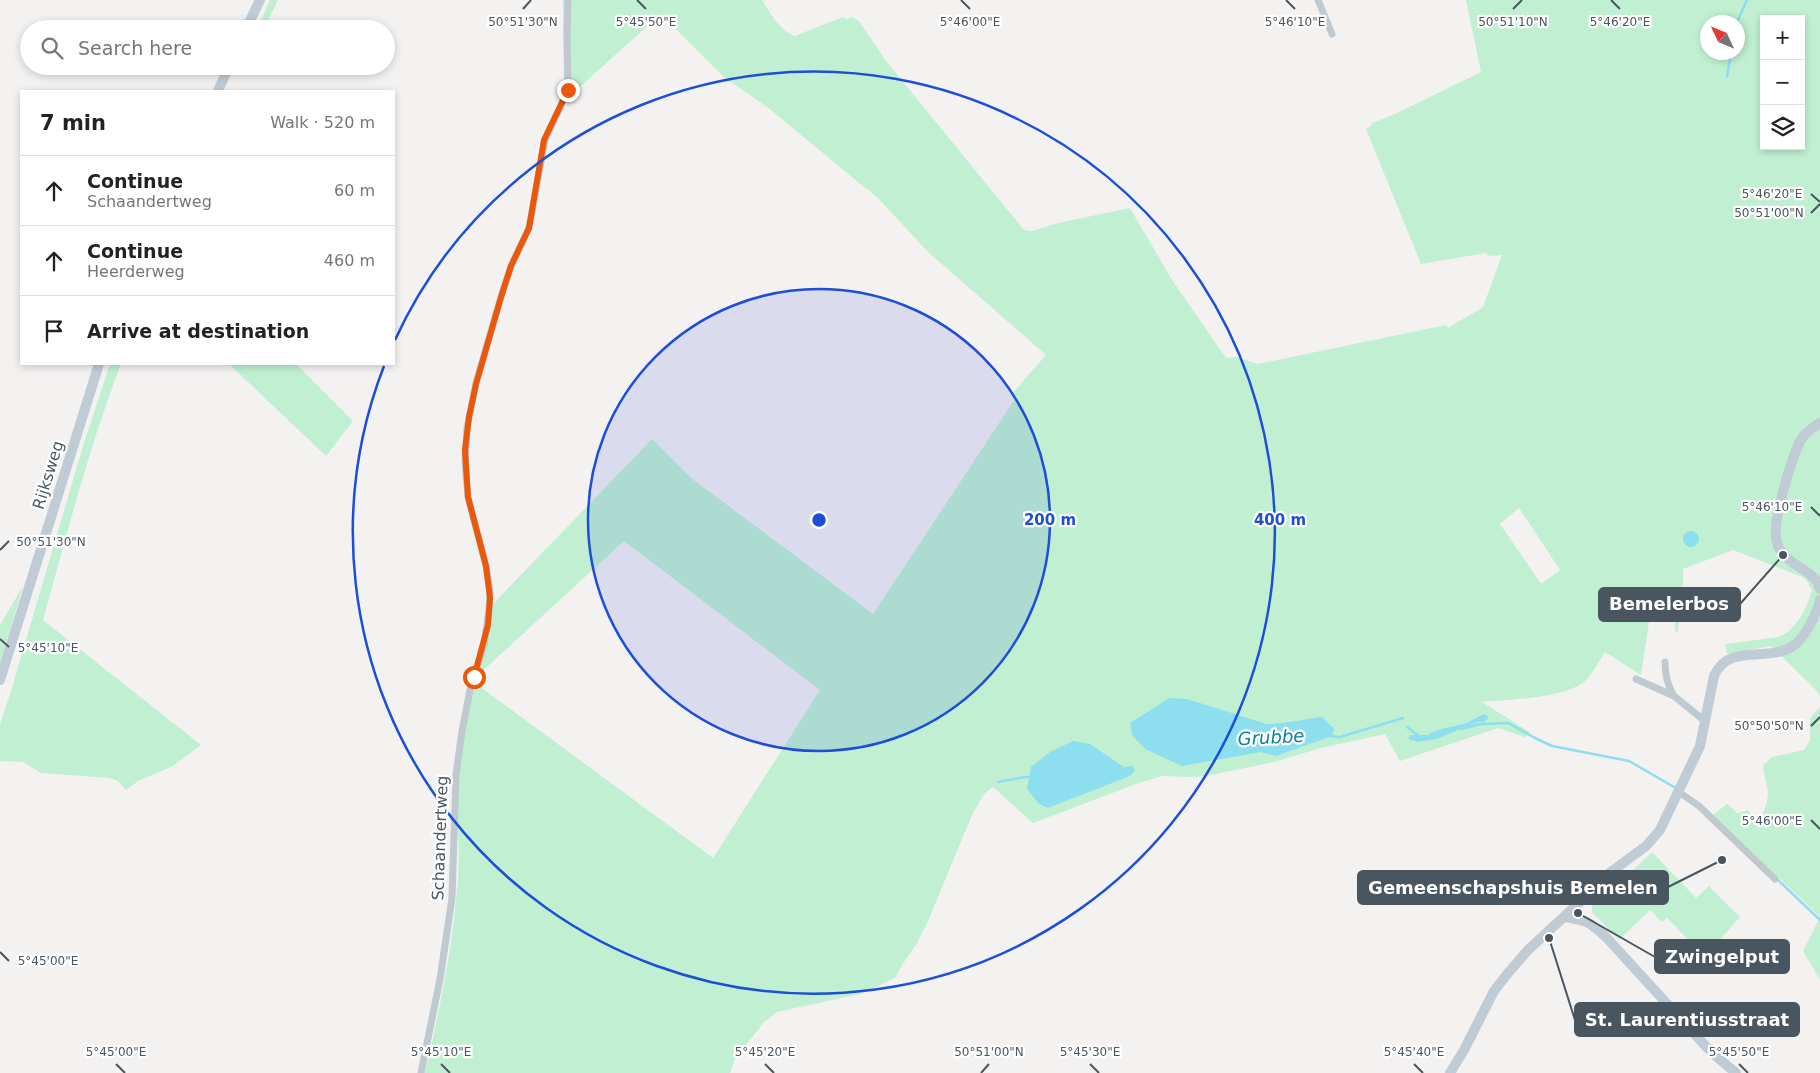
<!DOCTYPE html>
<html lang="en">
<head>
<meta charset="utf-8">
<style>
  body { margin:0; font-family:"DejaVu Sans",sans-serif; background:#f2f2f2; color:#222 }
  .controls { position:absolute; right:15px; top:15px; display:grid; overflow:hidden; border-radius:0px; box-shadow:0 2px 8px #0003 }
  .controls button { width:45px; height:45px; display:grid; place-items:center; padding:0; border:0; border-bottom:1px solid #e0e0e0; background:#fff; color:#222; font:25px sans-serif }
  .compass { position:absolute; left:1700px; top:15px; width:45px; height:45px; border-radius:50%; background:#fff; box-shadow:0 2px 8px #0003; rotate:314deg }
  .stop { position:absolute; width:15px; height:15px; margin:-11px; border:4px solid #ea580c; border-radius:50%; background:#fff }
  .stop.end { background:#ea580c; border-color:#fff; box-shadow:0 1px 5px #0008 }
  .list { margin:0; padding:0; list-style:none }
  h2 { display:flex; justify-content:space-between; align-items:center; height:65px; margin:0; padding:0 20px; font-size:21px }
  h2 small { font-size:16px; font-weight:400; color:#767676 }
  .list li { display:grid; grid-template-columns:32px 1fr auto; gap:15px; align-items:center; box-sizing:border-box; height:70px; padding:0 20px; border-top:1px solid #e0e0e0 }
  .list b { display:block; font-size:19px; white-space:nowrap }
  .list p { margin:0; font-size:16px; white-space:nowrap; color:#767676 }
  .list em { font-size:16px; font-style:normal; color:#767676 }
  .icon { flex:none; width:28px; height:28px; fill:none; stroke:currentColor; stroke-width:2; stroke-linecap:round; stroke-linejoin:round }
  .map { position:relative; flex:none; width:1820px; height:1073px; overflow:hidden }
  .search { position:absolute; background:#fff; box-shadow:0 2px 8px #0003; left:20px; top:20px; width:375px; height:55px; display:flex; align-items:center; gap:12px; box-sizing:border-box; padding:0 18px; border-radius:28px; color:#767676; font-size:19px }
  .panel { position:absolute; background:#fff; box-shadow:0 2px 8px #0003; left:20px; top:90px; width:375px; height:275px; border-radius:0px }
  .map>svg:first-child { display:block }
</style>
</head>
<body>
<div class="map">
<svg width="1820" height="1073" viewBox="0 0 1820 1073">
  <rect width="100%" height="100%" fill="#f4f1f1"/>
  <path fill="#c0f0d1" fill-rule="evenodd" d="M270,0h8l-14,29h-7z
    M563,0h199c8,13 18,31 33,36l48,-19 3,2 6,-2 7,4 27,40 138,169 8,1 26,-8 72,-15 42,72 54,78 10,-1 22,7 188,-39 2,3 35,-21 19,-52 -14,1 -2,-3 -65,11 -55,-135 5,-3 1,-3 23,-9 86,-42 -15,-72h354v696l-4,-6 -45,-44 -44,8 -2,-10 54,-7c18,-8 28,-29 33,-47l-7,-12 -72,-28 -50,19v15l-2,6 -3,42 -3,-1 2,-34 -24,-2 -12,80 -36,-23c-6,9 -12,22 -20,29 -21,18 -76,18 -103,21l49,31 -6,4 -27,-9 -98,33 -15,-27 -64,14 -47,14 -68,14 -15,1 -29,-1 -26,8 -103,39 -40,-36 -9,7 -12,21 -44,106 -11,22 -15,22 -7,13 -35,16 -83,18 -13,10 -29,37 -5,14h-305c15,-64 28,-129 33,-194 2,-28 -1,-56 0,-83 1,-38 8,-76 17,-113l238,175 107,-168 -196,-149 -147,135 14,-70 161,-167 39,39 182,136 142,-215 -4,-4 35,-40 -119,-104 -48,-52 -112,-92 -43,-30 -63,-63 -87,78 -10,-1zM1764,19h37v127h-37zM1708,22h30v30h-30zM1519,508l41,62 -19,14 -41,-60zM1484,714l1,8h-7l-65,20 -3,-7h18l6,-4 32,-8z
    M110,364h11c-32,83 -54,170 -78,256l158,125 -28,21 -35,15 -12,9 -8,-9 -8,-3 -69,-5 -18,-11 -23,-1v-37l11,-33 72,-245z
    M229,364h67l57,57 -27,35z
    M23,586l-1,4 -22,73v-38z
    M1820,707v273l-17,-29 17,-34 -107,-102 14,-11 10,9 11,-3 11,15 8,-23 1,-11 -5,-23 1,-4 8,-7 32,-7 6,-10v-22z
    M1652,852l44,46 13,-12 31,31 -35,40 -38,-39 -5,4 -12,-12 -31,30 -27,-28v-9l19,-20 5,3z"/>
  <path fill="#8ddeee" d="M1683 539a8 8 0 1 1 16 0a8 8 0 1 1-16 0Z
    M1169,698l18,1 80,25c19,0 37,-5 55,-7l12,12 -2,7 -56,20 -15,-4 -79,14 -37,-17 -13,-14 -2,-12z
    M1484,714l4,2 -1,4 -3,2h-6l-42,17 -19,3 -9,-3 2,-4h18l6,-4 32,-8z
    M1073,741l17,3 34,23 8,-1 3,4 -5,6 -82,32 -9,-4 -12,-15 4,-22 19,-15z"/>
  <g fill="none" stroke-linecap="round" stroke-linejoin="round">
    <path stroke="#8ddeee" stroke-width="2.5" d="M1737,22l10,-22
      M1727,76l3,-17
      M1407,727l13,10
      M1461,729l19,-5 28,-1 27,15 17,8 77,15 45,26
      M1330,736l10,1 63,-19
      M998,782l27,-5h7
      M1776,878l44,42"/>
    <path stroke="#bfc9d0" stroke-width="7" d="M1318,0l14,34
      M1665,662c0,12 2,23 9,34
      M1636,679l38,17 32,26
      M1679,792l20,14 76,73
      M421,1073l19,-94 12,-81 4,-123 6,-44 8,-41 14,-45 5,-35 1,-20 -4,-24 -18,-69 -3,-34 2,-35 9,-45 25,-86 10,-31 18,-38 16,-88 23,-50 -1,-57 1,-33"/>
    <path stroke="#bfcbd5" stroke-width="10" d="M246,29l14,-29
      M218,91l11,-25
      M1820,423c-7,4 -13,8 -18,15 -9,14 -25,71 -26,89 -1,6 0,13 2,19 10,21 37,23 42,43
      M0,680l99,-316
      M1565,917c24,4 23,4 41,20l105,115 25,21
      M1450,1073l14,-23 30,-59 14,-18 20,-23 52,-48 12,-16 54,-40 14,-16 40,-84 14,-70c15,-34 54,-13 79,-30 8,-5 12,-13 17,-21 4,-8 8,-16 10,-25"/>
  </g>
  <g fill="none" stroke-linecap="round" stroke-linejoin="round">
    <path stroke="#ea580c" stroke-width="6" d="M474,677l14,-52 2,-27 -4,-32 -18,-69 -3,-47 4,-33 7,-33 25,-87 10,-31 18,-38 15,-88 24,-50"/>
  </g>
  <path fill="none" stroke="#49565f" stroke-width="2" d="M637,0l9,9M961,0l9,9M1286,0l9,9M1611,0l9,9M523,9l8,-9M1513,9l9,-9M1811,194l9,8M1811,213l9,-9M1811,507l9,9M0,550l9,-9M0,639l9,8M1811,726l9,-9M1811,820l9,9M0,952l9,9M116,1064l9,9M441,1064l9,9M765,1064l9,9M1090,1064l9,9M1414,1064l9,9M1739,1064l9,9M981,1073l8,-9"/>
  <circle cx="819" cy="520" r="231" fill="#1d4ed8" fill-opacity=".12"/>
  <g fill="none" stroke="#1d4ed8" stroke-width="2.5">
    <circle cx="819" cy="520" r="231"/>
    <path d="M395 340A461 461 0 1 1 384 366"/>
  </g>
  <g text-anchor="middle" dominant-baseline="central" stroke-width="4.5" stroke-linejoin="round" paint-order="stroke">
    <g font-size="16" fill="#49565f" stroke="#fff">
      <text transform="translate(48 475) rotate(-73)">Rijksweg</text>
      <text transform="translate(440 838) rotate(-88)">Schaandertweg</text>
    </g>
    <g font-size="18" font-style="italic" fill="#0c8198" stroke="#fff">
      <text transform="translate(1271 737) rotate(-3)">Grubbe</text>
    </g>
  </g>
  <g font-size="12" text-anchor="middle" fill="#49565f" stroke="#fff" stroke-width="4.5" stroke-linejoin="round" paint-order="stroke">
    <text x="646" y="26">5°45'50"E</text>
    <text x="970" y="26">5°46'00"E</text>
    <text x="1295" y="26">5°46'10"E</text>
    <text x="1620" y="26">5°46'20"E</text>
    <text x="523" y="26">50°51'30"N</text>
    <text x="1513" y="26">50°51'10"N</text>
    <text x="1772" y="198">5°46'20"E</text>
    <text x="1769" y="217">50°51'00"N</text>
    <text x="1772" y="511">5°46'10"E</text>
    <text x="51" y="546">50°51'30"N</text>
    <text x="48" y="652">5°45'10"E</text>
    <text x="1769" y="730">50°50'50"N</text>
    <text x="1772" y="825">5°46'00"E</text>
    <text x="48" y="965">5°45'00"E</text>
    <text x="989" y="1056">50°51'00"N</text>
    <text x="116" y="1056">5°45'00"E</text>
    <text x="441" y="1056">5°45'10"E</text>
    <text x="765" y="1056">5°45'20"E</text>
    <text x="1090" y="1056">5°45'30"E</text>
    <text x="1414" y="1056">5°45'40"E</text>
    <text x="1739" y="1056">5°45'50"E</text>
  </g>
  <circle cx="819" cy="520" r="8" fill="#1d4ed8" stroke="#fff" stroke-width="2.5"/>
  <g font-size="15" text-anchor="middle" font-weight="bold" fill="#1d4ed8" stroke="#fff" stroke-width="4.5" stroke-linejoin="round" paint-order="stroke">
    <text x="1050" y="525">200 m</text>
    <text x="1280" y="525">400 m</text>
  </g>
  <path fill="none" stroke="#49565f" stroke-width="2" d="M1783 555L1740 604M1722 860L1668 887M1578 913L1655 957M1549 938L1575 1020"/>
  <g fill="#49565f" stroke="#fff" stroke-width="2">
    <circle cx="1783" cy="555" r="5"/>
    <circle cx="1722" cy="860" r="5"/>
    <circle cx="1578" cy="913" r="5"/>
    <circle cx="1549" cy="938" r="5"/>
  </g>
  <g fill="#49565f" stroke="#49565f" stroke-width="2">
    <rect x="1599" y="588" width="141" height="33" rx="5"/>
    <rect x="1358" y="871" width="310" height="33" rx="5"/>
    <rect x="1655" y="940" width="134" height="33" rx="5"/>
    <rect x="1575" y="1003" width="224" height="33" rx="5"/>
  </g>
  <g font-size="18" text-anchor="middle" font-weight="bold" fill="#fff">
    <text x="1669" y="610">Bemelerbos</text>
    <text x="1513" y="894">Gemeenschapshuis Bemelen</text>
    <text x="1722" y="963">Zwingelput</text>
    <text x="1687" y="1026">St. Laurentiusstraat</text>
  </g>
</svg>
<div class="controls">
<button>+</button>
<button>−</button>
<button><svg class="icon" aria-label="layers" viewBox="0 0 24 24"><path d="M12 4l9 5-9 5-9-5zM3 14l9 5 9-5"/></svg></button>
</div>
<svg class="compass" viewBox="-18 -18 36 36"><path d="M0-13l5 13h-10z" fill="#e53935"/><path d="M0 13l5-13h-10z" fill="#767676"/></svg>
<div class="stop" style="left:474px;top:677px"></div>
<div class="stop end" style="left:568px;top:90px"></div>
<div class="search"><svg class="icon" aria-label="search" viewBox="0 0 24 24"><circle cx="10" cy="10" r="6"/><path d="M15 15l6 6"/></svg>Search here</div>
<section class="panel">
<h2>7 min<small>Walk · 520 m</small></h2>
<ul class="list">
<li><svg class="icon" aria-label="ahead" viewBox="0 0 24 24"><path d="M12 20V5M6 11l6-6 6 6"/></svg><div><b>Continue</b><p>Schaandertweg</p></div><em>60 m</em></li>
<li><svg class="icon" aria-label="ahead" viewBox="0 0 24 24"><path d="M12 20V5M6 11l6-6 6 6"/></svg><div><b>Continue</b><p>Heerderweg</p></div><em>460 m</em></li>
<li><svg class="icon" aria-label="arrive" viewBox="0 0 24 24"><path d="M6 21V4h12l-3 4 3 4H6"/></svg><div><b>Arrive at destination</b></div></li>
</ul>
</section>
</div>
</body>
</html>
